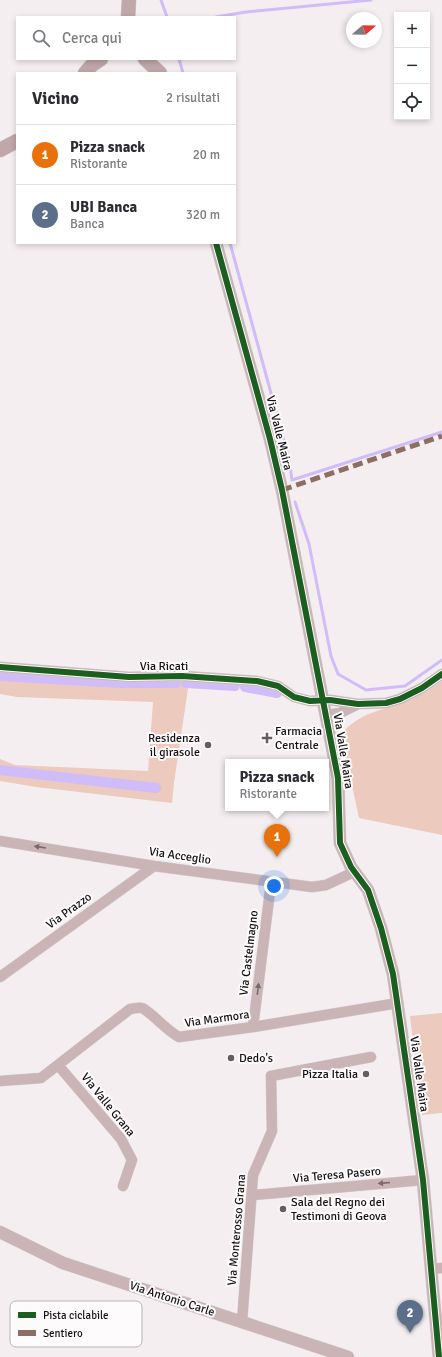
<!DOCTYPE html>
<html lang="it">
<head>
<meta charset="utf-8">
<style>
  body { margin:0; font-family:Signika,sans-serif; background:#f2f2f3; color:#2b2b33 }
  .controls { position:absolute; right:12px; top:12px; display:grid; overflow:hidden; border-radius:0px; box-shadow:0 2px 6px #0003 }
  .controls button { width:36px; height:36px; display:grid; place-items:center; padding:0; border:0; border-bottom:1px solid #e1e1e2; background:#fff; color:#2b2b33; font:20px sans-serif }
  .compass { position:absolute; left:346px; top:12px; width:36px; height:36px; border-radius:50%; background:#fff; box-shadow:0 2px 6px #0003; rotate:70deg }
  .you { position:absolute; left:274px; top:886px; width:14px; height:14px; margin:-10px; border:3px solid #fff; border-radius:50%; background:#1a73e8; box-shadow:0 0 0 6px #1a73e833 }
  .badge { display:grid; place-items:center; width:26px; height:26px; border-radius:50%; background:#d93025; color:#fff; font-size:13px; font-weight:700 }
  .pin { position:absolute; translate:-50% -33px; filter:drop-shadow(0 1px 2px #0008) }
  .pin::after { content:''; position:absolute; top:21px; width:14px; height:12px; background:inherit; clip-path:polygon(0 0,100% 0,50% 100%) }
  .popup { position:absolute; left:225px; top:759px; width:104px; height:52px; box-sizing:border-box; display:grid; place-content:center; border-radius:0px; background:#fff; filter:drop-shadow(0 1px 3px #0005); font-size:13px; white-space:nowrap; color:#7c7c81 }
  .popup b { font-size:15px; color:#2b2b33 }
  .popup::after { content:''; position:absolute; left:50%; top:100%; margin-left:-8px; border:8px solid transparent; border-top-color:#fff }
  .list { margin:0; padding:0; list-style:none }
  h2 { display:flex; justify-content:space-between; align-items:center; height:52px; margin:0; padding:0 16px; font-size:17px }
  h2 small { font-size:13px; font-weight:400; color:#7c7c81 }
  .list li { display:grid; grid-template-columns:26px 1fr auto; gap:12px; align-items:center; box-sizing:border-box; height:60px; padding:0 16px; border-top:1px solid #e1e1e2 }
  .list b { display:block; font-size:15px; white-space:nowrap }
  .list p { margin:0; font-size:13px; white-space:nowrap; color:#7c7c81 }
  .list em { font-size:13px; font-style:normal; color:#7c7c81 }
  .icon { flex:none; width:22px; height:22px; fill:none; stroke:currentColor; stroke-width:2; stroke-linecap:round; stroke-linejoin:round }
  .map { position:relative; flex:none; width:442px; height:1357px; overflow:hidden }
  .search { position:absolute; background:#fff; box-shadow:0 2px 6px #0003; left:16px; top:16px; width:220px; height:44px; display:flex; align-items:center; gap:10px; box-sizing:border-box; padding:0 14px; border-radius:0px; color:#7c7c81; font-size:15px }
  .panel { position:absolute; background:#fff; box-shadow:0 2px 6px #0003; left:16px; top:72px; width:220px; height:172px; border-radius:0px }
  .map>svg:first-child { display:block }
</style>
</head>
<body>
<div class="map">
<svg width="442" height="1357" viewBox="0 0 442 1357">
  <rect width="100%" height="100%" fill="#f5eef1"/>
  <path fill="#eccabe" d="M0,671l127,10 62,1 -15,101 -2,20 -136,-16 -36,-6v-22l15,6 133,6 5,-69 -136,-5 -17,-3z
    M442,681v154l-83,-17 -18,-84c22,-24 42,-23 69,-34 11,-5 22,-13 32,-19z
    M442,1013v100l-20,2 -12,-99z"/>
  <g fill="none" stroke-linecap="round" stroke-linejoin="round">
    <path stroke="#d0bcf9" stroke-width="3" d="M161,0l6,17
      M216,17l30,-5 125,-12
      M179,59l4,14
      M230,243l59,216 3,21 150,-48
      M295,502l14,42 22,112 7,18 28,16 39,-4 37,-26"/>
    <path stroke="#d0bcf9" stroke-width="10" d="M0,676l120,7h56
      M186,683l49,3
      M245,687l32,6
      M0,770l156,18"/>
    <defs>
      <path id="minor" d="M0,667l129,10 53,-1 75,5 21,5 16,11 16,4 20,-1 28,4 28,-1 14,-4 22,-11 20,-14
        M326,715l14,-2 18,-9
        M0,841l154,25 158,21 14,-2 28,-13
        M0,977l154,-111
        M253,1027l18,-144
        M58,1065l63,74 11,21 -9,26
        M0,1081l41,-3 89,-69c3,0 8,-2 12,-1 8,3 25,23 37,29l74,-10 145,-24
        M253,1195l170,-15
        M432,1269l10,-1
        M242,1322l11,-147 19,-44 -1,-55 100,-19"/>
      <path id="tertiary" d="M216,243l54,196 12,51 56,288 2,65 11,24 17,23 13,38 12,46 30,206 16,177
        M0,1232l63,31 285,94"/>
      <path id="secondary" d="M128,17l1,-17
        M145,59l15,14
        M85,73l7,-8 9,-6
        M0,150l17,-9"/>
    </defs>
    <use href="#minor" stroke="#d0cbcd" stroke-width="11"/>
    <use href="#tertiary" stroke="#d0cbcd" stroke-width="13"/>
    <use href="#secondary" stroke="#d0cbcd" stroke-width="15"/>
    <use href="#minor" stroke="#cab4b6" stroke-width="10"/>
    <use href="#tertiary" stroke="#cab4b6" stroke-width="12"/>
    <use href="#secondary" stroke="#c0a7a9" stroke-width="14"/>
    <path stroke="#8d6e63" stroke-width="5" stroke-dasharray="10 5" stroke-linecap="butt" d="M282,490l160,-54"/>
    <defs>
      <path id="cycleway" d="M216,243l54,196 12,51 56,288 2,65 11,24 17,23 13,38 12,46 30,206 16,177
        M0,667l129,10 53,-1 75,5 21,5 16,11 16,4 20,-1 28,4 28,-1 14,-4 22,-11 20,-14"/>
    </defs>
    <use href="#cycleway" stroke="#fefbfc" stroke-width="8"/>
    <use href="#cycleway" stroke="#1b5e20" stroke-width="6"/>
  </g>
  <defs><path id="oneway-solid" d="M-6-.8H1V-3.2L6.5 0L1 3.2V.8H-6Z"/></defs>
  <g fill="#796a6c">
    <use href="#oneway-solid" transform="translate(40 847) rotate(-171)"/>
    <use href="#oneway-solid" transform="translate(258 989) rotate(-83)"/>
    <use href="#oneway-solid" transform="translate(384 1183) rotate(175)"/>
  </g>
  <g fill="#635e60" stroke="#fefbfc" stroke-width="1.5">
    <path d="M265 732h4v4h4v4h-4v4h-4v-4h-4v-4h4z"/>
    <circle cx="208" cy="745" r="4"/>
    <circle cx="231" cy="1058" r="4"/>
    <circle cx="366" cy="1074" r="4"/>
    <circle cx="283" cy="1209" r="4"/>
  </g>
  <g text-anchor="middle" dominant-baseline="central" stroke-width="4" stroke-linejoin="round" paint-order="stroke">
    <g font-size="12" fill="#151012" stroke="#fefbfc">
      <text transform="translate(279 433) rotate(76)">Via Valle Maira</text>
      <text x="164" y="666">Via Ricati</text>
      <text transform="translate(343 751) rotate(81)">Via Valle Maira</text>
      <text transform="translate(180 856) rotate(8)">Via Acceglio</text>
      <text transform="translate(69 911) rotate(-36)">Via Prazzo</text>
      <text transform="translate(249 953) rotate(-83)">Via Castelmagno</text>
      <text transform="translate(217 1019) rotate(-8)">Via Marmora</text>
      <text transform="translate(419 1074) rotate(82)">Via Valle Maira</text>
      <text transform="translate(108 1105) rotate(51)">Via Valle Grana</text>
      <text transform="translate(337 1175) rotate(-5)">Via Teresa Pasero</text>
      <text transform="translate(237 1230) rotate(-85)">Via Monterosso Grana</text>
      <text transform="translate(172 1299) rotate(18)">Via Antonio Carle</text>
    </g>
    <g font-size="12" fill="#151012" stroke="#fefbfc" text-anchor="start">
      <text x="275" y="731">Farmacia<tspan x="275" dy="14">Centrale</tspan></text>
      <text x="200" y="738" text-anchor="end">Residenza<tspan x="200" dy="14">il girasole</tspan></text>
      <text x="239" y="1058">Dedo's</text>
      <text x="358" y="1074" text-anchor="end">Pizza Italia</text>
      <text x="291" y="1202">Sala del Regno dei<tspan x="291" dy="14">Testimoni di Geova</tspan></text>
    </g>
  </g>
  <rect x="10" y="1301" width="132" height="46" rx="6" fill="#fefbfc" stroke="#b8b4b6" stroke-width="1"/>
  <rect x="18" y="1312" width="18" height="6" fill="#1b5e20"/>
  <rect x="18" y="1330" width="18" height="6" fill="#8d6e63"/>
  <g font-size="11" fill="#151012">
    <text x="43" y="1319">Pista ciclabile</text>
    <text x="43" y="1337">Sentiero</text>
  </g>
</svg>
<div class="controls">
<button>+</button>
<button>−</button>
<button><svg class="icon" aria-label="locate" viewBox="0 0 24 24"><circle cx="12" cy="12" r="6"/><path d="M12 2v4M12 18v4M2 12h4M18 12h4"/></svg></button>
</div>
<svg class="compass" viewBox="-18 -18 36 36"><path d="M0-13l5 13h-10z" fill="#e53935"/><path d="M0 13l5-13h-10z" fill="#7c7c81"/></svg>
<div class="you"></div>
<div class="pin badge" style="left:277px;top:857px;background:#e8710a">1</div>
<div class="popup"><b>Pizza snack</b>Ristorante</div>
<div class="pin badge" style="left:410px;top:1333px;background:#5c6f8a">2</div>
<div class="search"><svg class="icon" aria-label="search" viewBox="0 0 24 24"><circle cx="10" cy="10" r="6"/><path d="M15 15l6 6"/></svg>Cerca qui</div>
<section class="panel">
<h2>Vicino<small>2 risultati</small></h2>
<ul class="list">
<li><span class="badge" style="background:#e8710a">1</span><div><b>Pizza snack</b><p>Ristorante</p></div><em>20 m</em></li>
<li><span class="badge" style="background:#5c6f8a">2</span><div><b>UBI Banca</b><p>Banca</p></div><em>320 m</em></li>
</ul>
</section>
</div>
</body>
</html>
